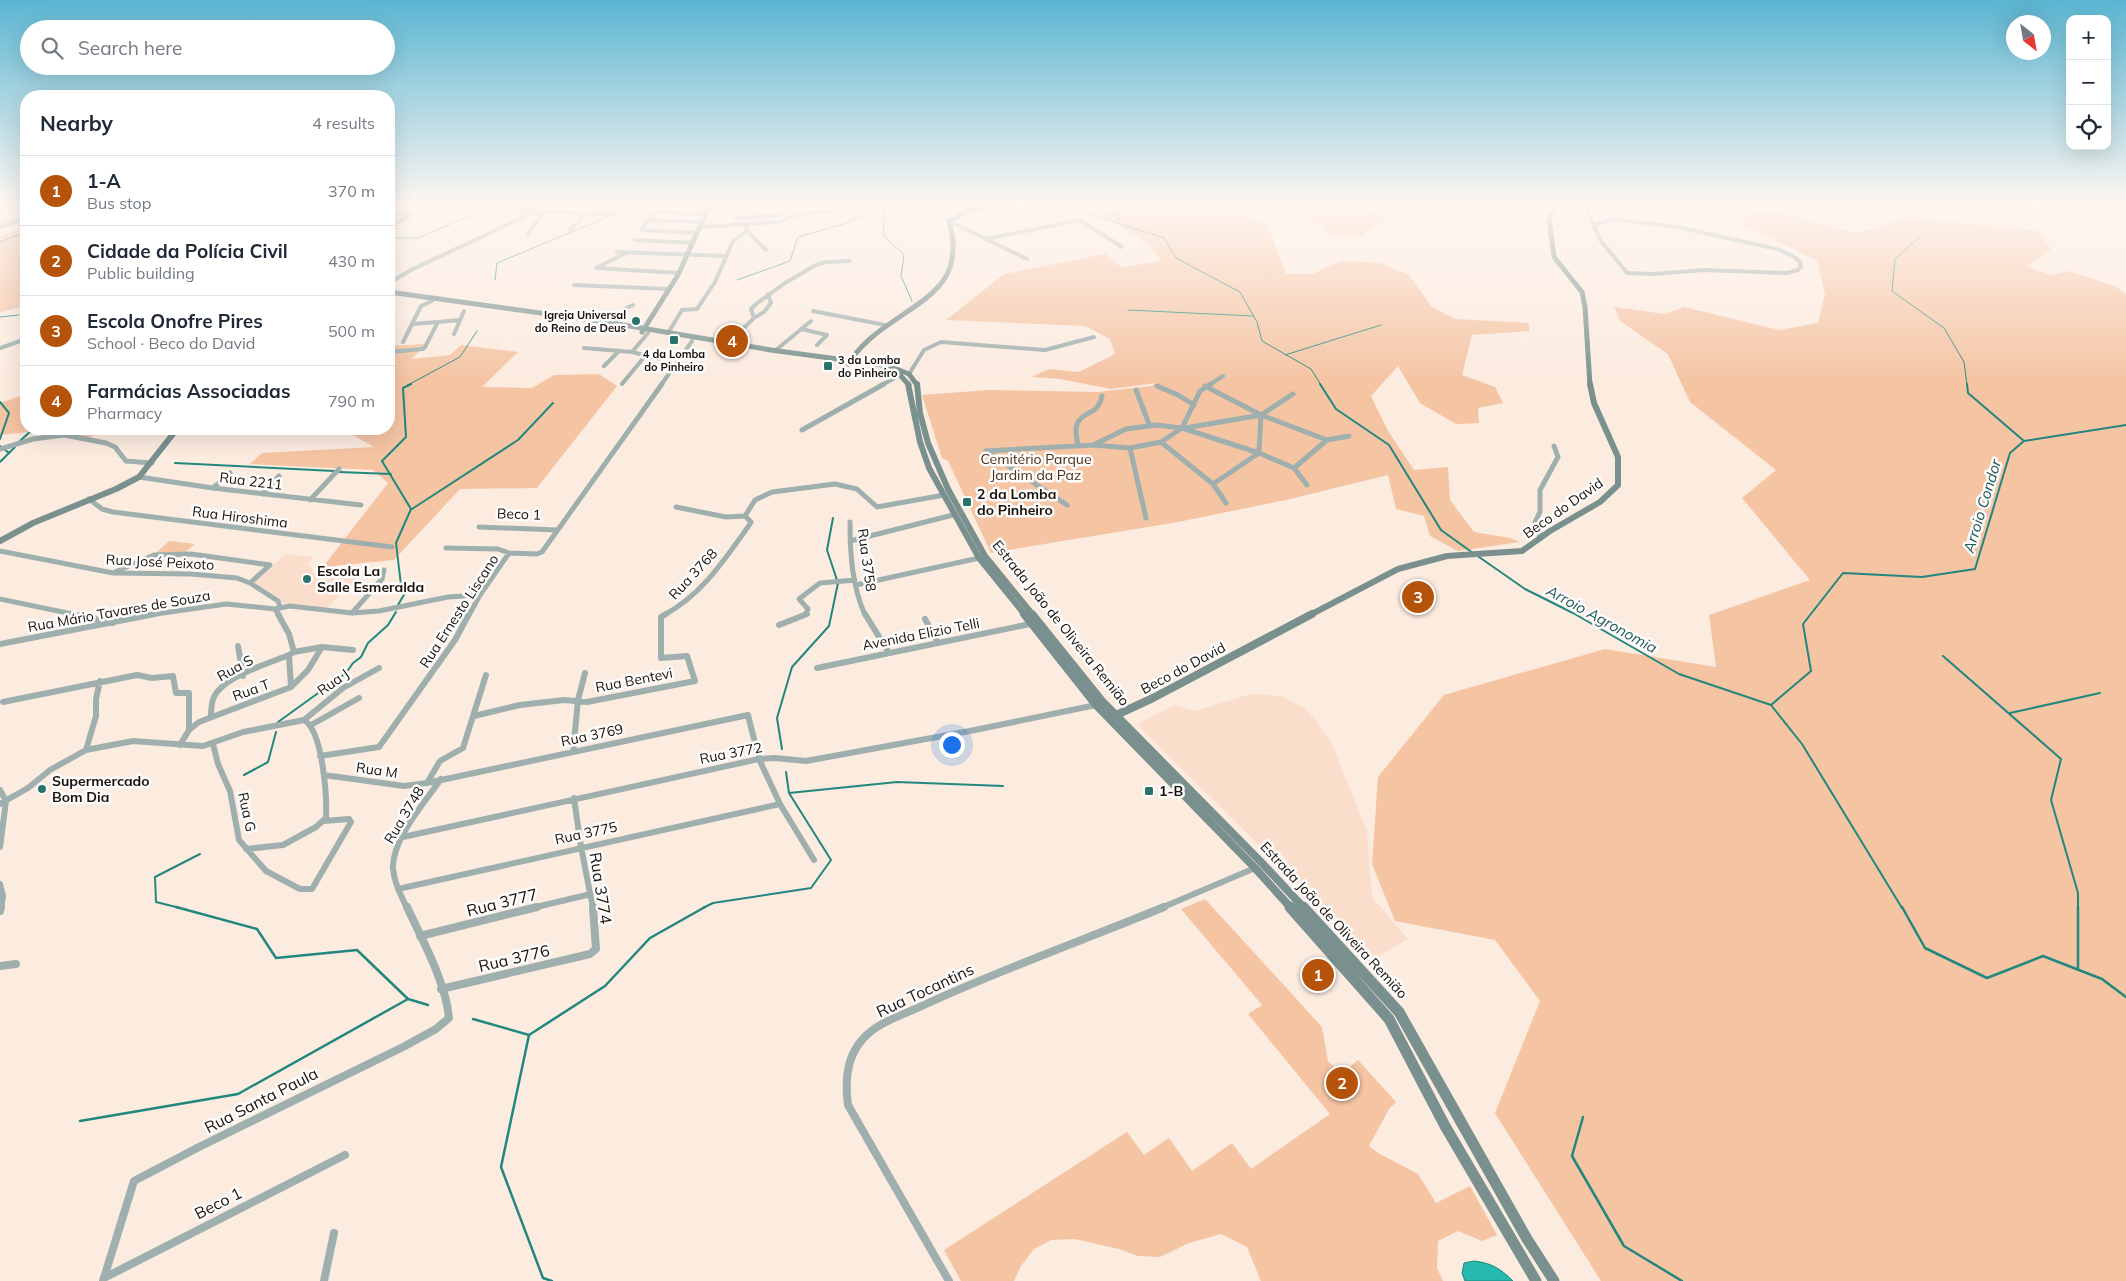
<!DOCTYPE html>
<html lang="en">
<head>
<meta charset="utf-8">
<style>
  body { margin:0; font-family:Mulish,sans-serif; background:#f6f6f7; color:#1f2937 }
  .controls { position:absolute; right:15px; top:15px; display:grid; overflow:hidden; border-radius:10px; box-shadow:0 5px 20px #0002 }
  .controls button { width:45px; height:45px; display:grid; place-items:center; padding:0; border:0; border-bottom:1px solid #e0e1e3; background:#fff; color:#1f2937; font:25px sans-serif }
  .compass { position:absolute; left:2006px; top:15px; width:45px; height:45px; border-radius:50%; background:#fff; box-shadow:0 5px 20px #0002; rotate:149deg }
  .you { position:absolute; left:951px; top:744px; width:18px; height:18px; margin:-12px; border:4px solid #fff; border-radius:50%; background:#1a73e8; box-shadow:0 0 0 8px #1a73e833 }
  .badge { display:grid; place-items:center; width:32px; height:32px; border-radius:50%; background:#b45309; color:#fff; font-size:16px; font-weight:700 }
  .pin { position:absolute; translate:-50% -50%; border:2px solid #fff; box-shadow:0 1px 5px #0006 }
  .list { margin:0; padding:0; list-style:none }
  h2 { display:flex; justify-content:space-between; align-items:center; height:65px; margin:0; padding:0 20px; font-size:21px }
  h2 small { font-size:16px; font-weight:400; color:#747a83 }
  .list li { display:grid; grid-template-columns:32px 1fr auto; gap:15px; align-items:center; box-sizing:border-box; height:70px; padding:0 20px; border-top:1px solid #e0e1e3 }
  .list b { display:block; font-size:19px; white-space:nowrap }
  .list p { margin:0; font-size:16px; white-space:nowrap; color:#747a83 }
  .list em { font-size:16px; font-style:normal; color:#747a83 }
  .icon { flex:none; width:28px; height:28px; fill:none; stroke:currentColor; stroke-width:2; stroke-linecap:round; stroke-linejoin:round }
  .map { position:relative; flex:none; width:2126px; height:1281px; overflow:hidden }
  .search { position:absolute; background:#fff; box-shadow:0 5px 20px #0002; left:20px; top:20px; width:375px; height:55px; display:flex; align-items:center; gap:12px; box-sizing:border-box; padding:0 18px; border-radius:28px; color:#747a83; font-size:19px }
  .panel { position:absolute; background:#fff; box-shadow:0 5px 20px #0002; left:20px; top:90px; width:375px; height:345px; border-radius:20px }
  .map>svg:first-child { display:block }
</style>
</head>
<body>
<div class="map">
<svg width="2126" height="1281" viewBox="0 0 2126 1281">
  <rect width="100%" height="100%" fill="#fcebdf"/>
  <path fill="#fadecb" d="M285,554l29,3 -6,6 6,11 46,2 -34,32 -41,-4 -31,-22z
    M1251,694l31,2 22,12 9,9 18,25 36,89 5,66 36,42 -36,21 -29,-31 4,-2 -6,-7 -6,-5 -4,2 -48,-49 5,-7 -9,-9 -8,5 -134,-133 38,-19 20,6z"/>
  <path fill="#f4c4a3" d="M1118,204h128l-5,12 26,8 19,50h26l29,-13 39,2 29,12 23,32 23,12 74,4v8l-57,4 -10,40 33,12 8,16 -25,5 1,15 -23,1 -36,-21 -22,-37 -27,30 17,35 26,39 34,-3 2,33 24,32 36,6 10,4 -62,9 -28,-15 -6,-20 -28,-7 -8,-34 -102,25 -108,22 -187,31 -43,-92 -6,-3 -20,-63 67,-5 109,2 53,-6 5,-3 -45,6 -51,-10 -28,-2 17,-8 30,3 36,-18 -5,-15 -25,-13 -139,-6 58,-46 101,-20 16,13 40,-6 -14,-19 -46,-27z
    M1294,204h65l27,16 -25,16h-29z
    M1767,209l87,24 23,-5 26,-11 136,14 12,18 -24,17 23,9 18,-4 47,15 11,8v987h-525l-106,-168 45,-112 -45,-61 -100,-19 -23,-57 6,-87 66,-82 161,-46 111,18 -7,-52 101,-35 -68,-82 34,-28 -86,-68 -22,-48 -48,-33 -6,-14 51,7 19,-7 95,23 39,-7 7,-29 -8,-33 -72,-36 1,-10z
    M26,227v79l-26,6v-75z
    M425,344l-13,15 38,-4 11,-10 57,7 -36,35 50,1 22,-13 45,-1 18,12 -80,102 -77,1 -66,71 -71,7 65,-84 -15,-13 -123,-6 12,-11 112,-6 -31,-18h46v-83z
    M26,394v35h30l-56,6v-32z
    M57,429h58l-30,9z
    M169,541l26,3 -12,10 -27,-1z
    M1205,899l117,128 6,34 13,13 17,-14 38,42 -7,7 -20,37 9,7 40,21 18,29 34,-17 27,49 -15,6 -24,-10 -20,10 -1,27 6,13h-182l-14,-34 -26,-13 -32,9 -29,14 -22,-1 -19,-7 -44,-10 -24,1 -17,9 -13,17 -7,15h-53l-17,-31 183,-118 17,23 25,-17 23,33 40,-28 19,26 79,-55 -82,-100 14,-9 -81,-96z"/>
  <path fill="#25b9b0" stroke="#22877e" d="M1474,1261c17,2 26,7 39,20h-48l-3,-8 2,-10z"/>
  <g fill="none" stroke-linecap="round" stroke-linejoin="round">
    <path stroke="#22877e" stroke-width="1" d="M1070,204l20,10 74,24 12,20 64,34 17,30 5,19 49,28 10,16
      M848,205l8,2 32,-3
      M629,208l9,-4
      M1119,223l-1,-10 7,-9
      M1921,236l-26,23 -3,32 52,37 20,34 3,23
      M389,238h29l80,-34
      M0,242l26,-10
      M495,280l2,-17 127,-53
      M737,280l53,-19 8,-24 49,-14 38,-18 -2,30 21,20 -3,21 11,25
      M1128,310l125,6
      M0,317l19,-2
      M1285,355l96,-30
      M408,385l52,-28 17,-26"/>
    <path stroke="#22877e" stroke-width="2" d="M1320,384l16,25 53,36 52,85 32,23
      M1967,384l1,9 56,48
      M0,402l9,11 -9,26
      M20,441l13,-12
      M0,446l9,7
      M0,462l15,-15
      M175,463l159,8
      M339,472l52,2
      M412,509l106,-69 35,-37
      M1479,557l46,32 48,24 106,61 92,31 31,39 100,164
      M398,605l7,-12 -4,-8 -5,-42 15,-34 -29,-48 24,-24 -3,-49 8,-4
      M1943,656l118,103 -10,41 27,93v15
      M1771,705l40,-34 -8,-47 40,-51 79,4 53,-8 35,-116 14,-12 102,-16
      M2010,713l90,-20
      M278,722l68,-49 7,-10 8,-6 7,-14 20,-18 8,-13
      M782,749l-5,-31 15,-51 37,-41 9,-43 -11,-33 6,-32
      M244,775l24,-13 8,-30
      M789,793l108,-11 106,4
      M180,908l-24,-6 -1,-25 45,-23
      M703,908l10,-5 98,-15 20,-28 -42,-67 -3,-21"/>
    <path stroke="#22877e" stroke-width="2.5" d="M176,907l81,22 19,29 81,-8 51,49 20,6
      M1902,907l23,41 62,30 56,-22 59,23 24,18
      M2078,907v62
      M473,1019l56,16 -28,132 42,111 9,3
      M529,1035l76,-49 45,-48 55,-31
      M1583,1117l-11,39 52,90 58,35
      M80,1121l158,-27 170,-95"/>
    <path stroke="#9fafad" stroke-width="4" d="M401,204l18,2 27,-2
      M585,204l15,4 7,7
      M805,204l12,2
      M1584,204l17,37 26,32 26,1 51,-4 83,3 11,-3 3,-3 -1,-5 -7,-6 -16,-7 -100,-22 -64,-8 -19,6
      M742,206l57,-2
      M0,210l18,-6
      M520,211l82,3 27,-6
      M389,213l22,2 -22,11
      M736,218l44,-3
      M648,220l53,2
      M949,221l78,38
      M0,227l26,-9
      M700,227l78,-5 21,-8 34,-3 9,-5v-2
      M570,229l10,-8 2,-8
      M747,231l19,19
      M528,233l16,-21
      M697,233l-56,-3 7,-10 11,-8 46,2
      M986,239l94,-19 42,27
      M635,240l58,3
      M617,252l110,4
      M626,253l-30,15 83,5
      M389,283l22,-13 121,-57
      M574,285l96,4
      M813,311l72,14
      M754,318l-3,-9 5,-5 29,-21 31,-18 10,-3 24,-1
      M438,322l22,-2
      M614,323l10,-14 9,-4
      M801,329l26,6 -10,10
      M668,333l14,-23 15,-1 18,-27 18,-41 14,-10 -1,-6
      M454,334l10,-23
      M403,342l9,-18
      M725,346l29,-28 10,-6 7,-9 -3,-9
      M0,348l26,-9
      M584,348l48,4 27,7
      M776,350l35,-29
      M389,352l34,-3 2,-2 13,-25 -26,2 9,-18 11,-5
      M632,352l16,-19
      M604,366l15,-15
      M909,374l15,-24 17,-8 104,8 49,-13
      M622,384l23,-28
      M661,385l31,-44
      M882,385l18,-10
      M1209,385l14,-9"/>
    <path stroke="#9fafad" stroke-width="5" d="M1157,386l21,9 16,10
      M1205,386l56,29 66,25
      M1136,390l13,34
      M1156,425l26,3 -21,14 -31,6 -37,-3 33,-16z
      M1182,428l77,25 35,15 13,17
      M1182,428l18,-37 11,-7
      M1185,428l76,-13 32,-21
      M130,429h14
      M802,430l82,-46
      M1161,442l52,42 13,19
      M1078,446c-1,-7 -4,-18 0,-24 9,-13 19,-6 24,-26
      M1130,448l16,70
      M0,449l33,-10 31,-4 42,8 9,4 11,14 26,2
      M986,451l107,-6
      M986,451l81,54
      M1294,468l33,-28 22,-4
      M139,477l74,11 148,17
      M1213,484l46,-31 2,-38
      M213,488l17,-15
      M262,494l17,-18
      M89,499l13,10 11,3 279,35
      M310,500l29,-31
      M676,507l50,10 19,-1 10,-16 17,-8 63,-8 22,5 20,18 67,-12
      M850,522c0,32 2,64 15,93
      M479,527l78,3
      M1541,538l-6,-16 5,-10v-22l18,-33 -4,-11
      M850,541l103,-26
      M446,548l52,1 11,4
      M0,551l113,22 78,1 46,4 13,5 28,18 2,6
      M115,572l39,-17 37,-1 79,11 -20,18
      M856,585l123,-27
      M0,599l77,16
      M275,609l4,6
      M352,613l30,-34 2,-9
      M149,615l77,-11 49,5 15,-3 62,7 27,-2 69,-14 32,-2
      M469,615l11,-20 29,-42 28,1 5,-2 120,-168
      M664,615c38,-20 61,-56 86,-91l1,-2 -6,-6
      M805,615l3,-6 -9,-10 21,-16 35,-3"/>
    <path stroke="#9fafad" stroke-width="6" d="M71,614l42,9
      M278,614l11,20 5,18 -5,3 2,32
      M865,614l24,39
      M925,619l13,24
      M779,625l28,-11
      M0,644l155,-30
      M238,646l5,30
      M294,652l28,-5 31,3
      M817,668l213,-44
      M486,675l-23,73 -23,13 -13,22 321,-68 11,44 21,45 34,56
      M3,702l134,-27 15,3 21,-2 3,17h13v37
      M474,716l46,-11 44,-5 23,2 108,-21 -8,-25 -26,2v-41l5,-3
      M211,717c0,-6 0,-14 3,-20 9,-20 55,-34 75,-42
      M311,725l48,-27
      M213,744l5,20 12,27 9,49 27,31 34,18h12l39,-67 -2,-3 -25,2
      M180,745l9,-15 10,-8 92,-35 17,-17 14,-23
      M86,750l10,-34v-17l4,-18
      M573,752l5,-52 7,-27
      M320,756l59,-9 76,-107 14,-26
      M324,775l80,11 23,-3
      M0,790l6,11 -6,46
      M574,798l7,49 12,61
      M0,804l28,-16 22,-18 36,-20 47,-9 70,5 40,-14 61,-12 39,-32 36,-20
      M403,837l356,-78 16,-1 31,3 169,-31 121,-25
      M246,849l37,-4 33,-18 10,-9c1,-21 -3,-87 -22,-98
      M0,884l3,12 -2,12
      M398,889l382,-85
      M407,908c-6,-13 -13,-25 -14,-40 -1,-29 32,-66 48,-89
      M532,908l59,-14
      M1161,908l94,-40"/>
    <path stroke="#9fafad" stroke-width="8" d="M0,911l1,-4
      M420,936l117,-29
      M0,966l16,-2
      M441,989l149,-35 6,-5 -3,-42
      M104,1278l241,-123
      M103,1281l31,-100 65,-34 204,-100 33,-18 13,-11c-3,-35 -27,-79 -42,-111
      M324,1281l10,-48
      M949,1281l-101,-176c-3,-22 -2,-47 14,-65 15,-18 41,-25 62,-35 78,-36 160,-65 240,-98"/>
    <path stroke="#79908e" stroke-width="5" d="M1559,204l-7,7 -3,8 5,38 28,35 3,15 5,78
      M389,292l217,30 165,28 118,16 20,8 8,11
      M642,332l36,-57 32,-71
      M848,364c8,-12 17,-22 29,-31 42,-33 91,-46 72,-112l21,-11 41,-6
      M893,372l7,3 9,10"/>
    <path stroke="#79908e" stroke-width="6" d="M908,384l12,58 9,26 50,90 46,57
      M917,384l3,29 8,30 20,46 37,67 48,59
      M0,541l33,-18 83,-34 23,-12 38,-48
      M1310,615l88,-46 49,-13 75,-5 28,-20 50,-29 18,-17v-28l-24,-54 -4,-19"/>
    <path stroke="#79908e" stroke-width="8" d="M1024,614l72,91 159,163 36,40
      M1032,614l70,87 158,160 44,47
      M1112,717l41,-19 159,-84"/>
    <path stroke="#79908e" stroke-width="11" d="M1290,907l99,112 56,107 91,155
      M1303,907l96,105 128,227 27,42"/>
  </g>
  <linearGradient id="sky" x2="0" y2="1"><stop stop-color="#5ab6d2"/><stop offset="0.53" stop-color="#fef6f1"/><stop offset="1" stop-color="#fef6f1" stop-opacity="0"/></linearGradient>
  <rect width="2126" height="383" fill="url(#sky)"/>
  <g fill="#29736d" stroke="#fcfcfc" stroke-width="2">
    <circle cx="636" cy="321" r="5"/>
    <rect x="669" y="335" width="10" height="10" rx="2.5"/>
    <rect x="823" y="361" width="10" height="10" rx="2.5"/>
    <rect x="962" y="497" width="10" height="10" rx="2.5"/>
    <circle cx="307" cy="579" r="5"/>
    <circle cx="42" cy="789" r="5"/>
    <rect x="1144" y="786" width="10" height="10" rx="2.5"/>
  </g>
  <g text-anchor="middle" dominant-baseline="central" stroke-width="5" stroke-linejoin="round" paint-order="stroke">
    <g font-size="11" font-weight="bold" fill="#1b120b" stroke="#fcfcfc" text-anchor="end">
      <text x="626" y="315">Igreja Universal<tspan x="626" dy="13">do Reino de Deus</tspan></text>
      <text x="674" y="354" text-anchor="middle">4 da Lomba<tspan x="674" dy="13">do Pinheiro</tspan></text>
      <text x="838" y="360" text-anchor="start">3 da Lomba<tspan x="838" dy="13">do Pinheiro</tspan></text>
    </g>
    <g font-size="14" fill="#4e2f17" stroke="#fcfcfc">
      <text x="1036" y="459">Cemitério Parque<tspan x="1036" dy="16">Jardim da Paz</tspan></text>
    </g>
    <g font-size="14" fill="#1b120b" stroke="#fcfcfc">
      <text transform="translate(251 481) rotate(7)">Rua 2211</text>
      <text transform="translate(1563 508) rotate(-35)">Beco do David</text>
      <text transform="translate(519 514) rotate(2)">Beco 1</text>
      <text transform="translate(240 517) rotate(7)">Rua Hiroshima</text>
      <text transform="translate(867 560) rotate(82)">Rua 3758</text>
      <text transform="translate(160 562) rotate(3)">Rua José Peixoto</text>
      <text transform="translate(693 574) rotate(-47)">Rua 3768</text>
      <text transform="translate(119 611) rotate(-10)">Rua Mário Tavares de Souza</text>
      <text transform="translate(459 611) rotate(-57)">Rua Ernesto Liscano</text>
      <text transform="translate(1061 623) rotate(51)">Estrada João de Oliveira Remião</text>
      <text transform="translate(921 634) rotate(-11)">Avenida Elizio Telli</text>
      <text transform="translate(235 668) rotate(-29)">Rua S</text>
      <text transform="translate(1183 668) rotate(-28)">Beco do David</text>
      <text transform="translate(634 680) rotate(-11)">Rua Bentevi</text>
      <text transform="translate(333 682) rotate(-35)">Rua J</text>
      <text transform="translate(251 690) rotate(-20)">Rua T</text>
      <text transform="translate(592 735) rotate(-12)">Rua 3769</text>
      <text transform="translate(731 753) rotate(-11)">Rua 3772</text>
      <text transform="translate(377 770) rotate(8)">Rua M</text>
      <text transform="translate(247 812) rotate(78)">Rua G</text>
      <text transform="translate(404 815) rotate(-59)">Rua 3748</text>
      <text transform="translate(586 833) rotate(-12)">Rua 3775</text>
      <text transform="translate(1334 920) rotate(47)">Estrada João de Oliveira Remião</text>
    </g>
    <g font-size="14" font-weight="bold" fill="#1b120b" stroke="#fcfcfc" text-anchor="start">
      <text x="977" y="494">2 da Lomba<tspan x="977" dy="16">do Pinheiro</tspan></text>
      <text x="317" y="571">Escola La<tspan x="317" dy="16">Salle Esmeralda</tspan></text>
      <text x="52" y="781">Supermercado<tspan x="52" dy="16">Bom Dia</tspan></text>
      <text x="1159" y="791">1-B</text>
    </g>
    <g font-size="15" font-style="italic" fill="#225a56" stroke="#fcfcfc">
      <text transform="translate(1982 506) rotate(-73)">Arroio Condor</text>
      <text transform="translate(1602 619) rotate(29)">Arroio Agronomia</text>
    </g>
    <g font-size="16" fill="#1b120b" stroke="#fcfcfc">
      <text transform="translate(601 888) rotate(81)">Rua 3774</text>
      <text transform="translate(502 902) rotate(-14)">Rua 3777</text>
      <text transform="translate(514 958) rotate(-13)">Rua 3776</text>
      <text transform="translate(925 990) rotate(-25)">Rua Tocantins</text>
      <text transform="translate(261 1100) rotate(-27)">Rua Santa Paula</text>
      <text transform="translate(218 1203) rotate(-27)">Beco 1</text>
    </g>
  </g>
</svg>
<div class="controls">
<button>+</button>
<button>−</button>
<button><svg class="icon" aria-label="locate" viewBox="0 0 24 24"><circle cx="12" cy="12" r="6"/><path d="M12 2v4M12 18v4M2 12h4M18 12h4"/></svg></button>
</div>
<svg class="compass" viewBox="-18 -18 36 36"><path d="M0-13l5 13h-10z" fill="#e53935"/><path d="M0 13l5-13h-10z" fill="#747a83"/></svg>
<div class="you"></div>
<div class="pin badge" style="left:1318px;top:975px">1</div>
<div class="pin badge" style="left:1342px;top:1083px">2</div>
<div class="pin badge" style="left:1418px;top:597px">3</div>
<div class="pin badge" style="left:732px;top:341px">4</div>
<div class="search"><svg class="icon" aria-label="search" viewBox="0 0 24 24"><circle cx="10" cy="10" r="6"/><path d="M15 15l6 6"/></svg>Search here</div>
<section class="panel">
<h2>Nearby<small>4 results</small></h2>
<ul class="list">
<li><span class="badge">1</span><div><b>1-A</b><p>Bus stop</p></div><em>370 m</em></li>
<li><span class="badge">2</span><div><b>Cidade da Polícia Civil</b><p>Public building</p></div><em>430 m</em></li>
<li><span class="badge">3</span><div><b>Escola Onofre Pires</b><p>School · Beco do David</p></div><em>500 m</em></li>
<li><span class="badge">4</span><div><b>Farmácias Associadas</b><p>Pharmacy</p></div><em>790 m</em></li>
</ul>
</section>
</div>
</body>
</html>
